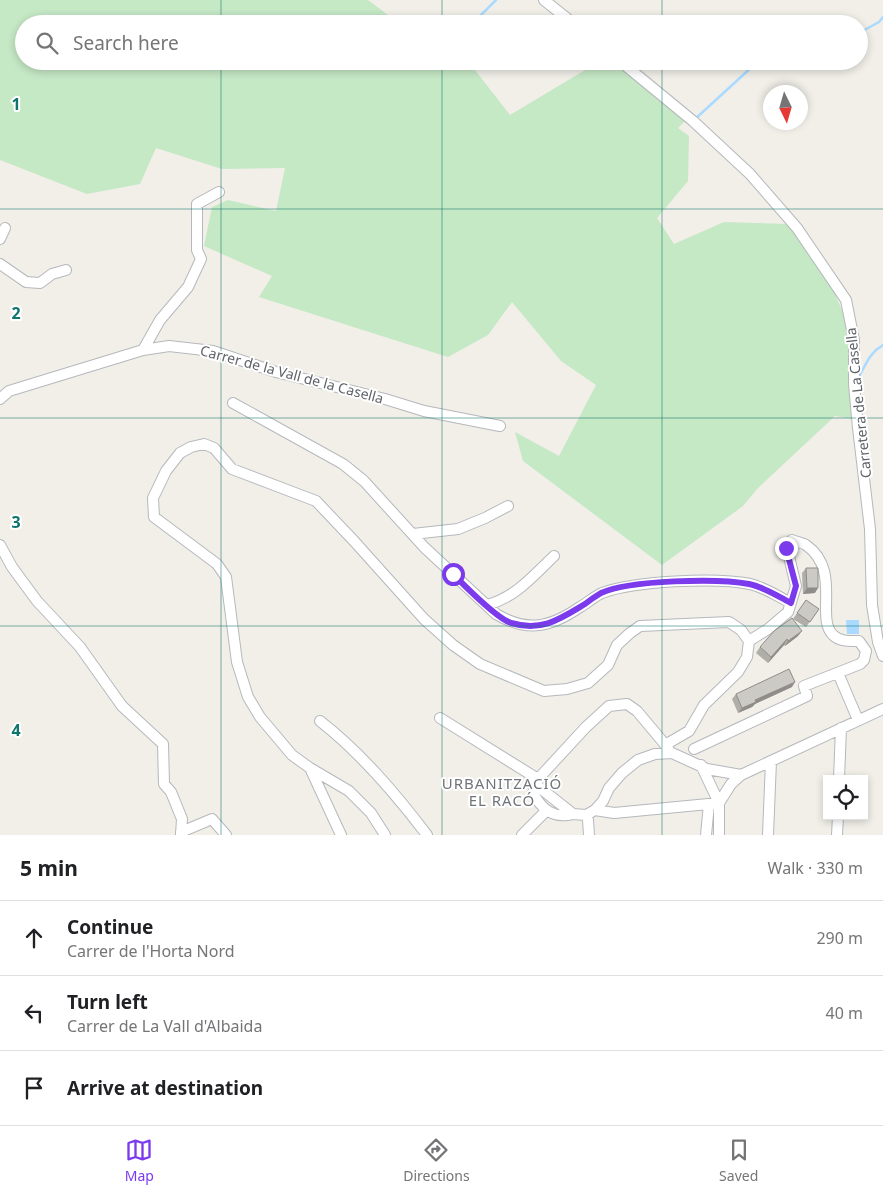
<!DOCTYPE html>
<html lang="en">
<head>
<meta charset="utf-8">
<style>
  body { margin:0; font-family:"Noto Sans",sans-serif; background:#f6f6f6; color:#202124 }
  .controls { position:absolute; right:15px; bottom:15px; display:grid; overflow:hidden; border-radius:0px; box-shadow:0 2px 8px #0003 }
  .controls button { width:45px; height:45px; display:grid; place-items:center; padding:0; border:0; border-bottom:1px solid #e0e0e0; background:#fff; color:#202124; font:25px sans-serif }
  .compass { position:absolute; left:763px; top:85px; width:45px; height:45px; border-radius:50%; background:#fff; box-shadow:0 2px 8px #0003; rotate:175deg }
  .stop { position:absolute; width:15px; height:15px; margin:-11px; border:4px solid #7c3aed; border-radius:50%; background:#fff }
  .stop.end { background:#7c3aed; border-color:#fff; box-shadow:0 1px 5px #0008 }
  .list { margin:0; padding:0; list-style:none }
  h2 { display:flex; justify-content:space-between; align-items:center; height:65px; margin:0; padding:0 20px; font-size:21px }
  h2 small { font-size:16px; font-weight:400; color:#757577 }
  .list li { display:grid; grid-template-columns:32px 1fr auto; gap:15px; align-items:center; box-sizing:border-box; height:75px; padding:0 20px; border-top:1px solid #e0e0e0 }
  .list b { display:block; font-size:19px; white-space:nowrap }
  .list p { margin:0; font-size:16px; white-space:nowrap; color:#757577 }
  .list em { font-size:16px; font-style:normal; color:#757577 }
  .icon { flex:none; width:28px; height:28px; fill:none; stroke:currentColor; stroke-width:2; stroke-linecap:round; stroke-linejoin:round }
  .map { position:relative; flex:none; width:883px; height:835px; overflow:hidden }
  .search { position:absolute; background:#fff; box-shadow:0 2px 8px #0003; left:15px; right:15px; top:15px; height:55px; display:flex; align-items:center; gap:12px; box-sizing:border-box; padding:0 18px; border-radius:28px; color:#757577; font-size:19px }
  .sheet { height:290px; background:#fff }
  nav { display:flex; justify-content:space-around; align-items:center; box-sizing:border-box; height:70px; border-top:1px solid #e0e0e0; background:#fff; font-size:14px; color:#757577 }
  nav a { display:grid; justify-items:center; gap:2px }
  nav .on { color:#7c3aed }
  .map>svg:first-child { display:block }
</style>
</head>
<body>
<div class="map">
<svg width="883" height="835" viewBox="0 0 883 835">
  <rect width="100%" height="100%" fill="#f1efe8"/>
  <path fill="#c5e8c5" d="M0,0h368l32,24h-376v37h444l42,54 90,-54h12l75,58 -9,9 11,8 -1,45 -31,37 17,26 50,-22 66,2 44,68 11,25 3,24 4,78 -17,-3 -77,72 -15,18 -81,59 -139,-104 -8,-29 44,24 37,-71 -35,-24 -49,-59 -24,33 -40,22 -189,-60 13,-21 -68,-30 8,-39 16,-7 48,11 9,-43 -63,1 -66,-21 -16,36 -53,10 -87,-34z"/>
  <path fill="#aadaff" d="M846,620h13v14h-12z"/>
  <g fill="none" stroke-linecap="round" stroke-linejoin="round">
    <path stroke="#aadaff" stroke-width="2.5" d="M472,24l24,-24
      M859,33l20,-11 4,-5
      M694,120l60,-55 9,-4
      M858,378c8,-13 11,-25 25,-33"/>
    <defs>
      <path id="minor" d="M544,0l30,24
        M620,61l73,60 57,53 47,54 49,72 8,40v44l4,44 12,101 2,76 6,37 5,14
        M0,239l5,-11
        M0,264l26,18 14,1 12,-9 14,-4
        M143,350l17,-30 28,-33 13,-28 -4,-9v-46l22,-12
        M0,399l9,-8 134,-41 26,-4 44,5 63,21 109,27 39,12 76,15
        M233,403l110,61 21,17 60,66 72,67c32,19 55,13 84,-7 7,-4 15,-11 22,-14 32,-12 114,-16 148,-9 14,3 27,12 41,19
        M413,534l45,-5 27,-11 23,-12
        M0,545l12,22 25,34 43,46 42,59 41,38 1,40 7,8 11,27 -1,16
        M487,605c29,-8 46,-29 67,-49
        M838,673l20,47
        M440,718l98,61
        M320,721c41,32 75,72 107,114
        M694,749l113,-53 -3,-10 56,-22 4,-4 2,-9 -7,-10c-9,0 -19,1 -26,-6 -18,-17 9,-65 -27,-90 -3,-2 -10,-3 -14,-5l-5,8 9,38 -8,26 -20,17 -19,12
        M701,765l18,38 12,-19 10,-9
        M310,768l31,67
        M839,779l2,-51
        M535,784l38,30c-19,5 -31,-4 -40,-21l5,-14 48,-52 23,-21 18,-2 10,7 31,37
        M595,810l19,3 105,-10v32
        M573,814l13,1 9,-5 8,-9 6,-13 13,-15 16,-13 17,-6 17,-1 35,16 34,6 142,-66
        M586,815l2,5 1,15
        M181,832l31,-13 14,16
        M385,835l-14,-22 -22,-22 -39,-23 -18,-13 -32,-38 -12,-20 -11,-35 -11,-85 -9,-13 -63,-47 -1,-19 13,-27 14,-18 11,-6 13,-3 10,4 18,21 84,32 38,40 70,78 29,26 27,19 64,27 23,-2 21,-6 20,-18 9,-20 13,-12 10,-7 89,-4 12,8 8,11 -2,16 -9,15 -34,33 -15,26 -24,14
        M522,835l24,-24
        M706,835l3,-31
        M768,835l3,-74
        M837,835l1,-19"/>
    </defs>
    <use href="#minor" stroke="#b5b8bc" stroke-width="12"/>
    <use href="#minor" stroke="#fff" stroke-width="10"/>
  </g>
  <path fill="#afaea9" d="M806,568l9,25 -12,1 -1,-21z
    M806,600l13,9 -13,18 -13,-8z
    M798,636l-13,10 -1,-1 -16,18 -12,-10 4,-6z
    M792,687l-37,17 -3,3 -14,6 -6,-14 4,-5z"/>
  <path fill="#8f8d8a" d="M807,588h11l-3,5 -12,1z
    M802,631l-4,5 -13,10 3,-5z
    M787,639l-3,6 -16,18 3,-6z
    M795,682l-3,5 -37,17 -3,3 -14,6 4,-5 13,-8z"/>
  <path fill="#cccac5" stroke="#8f8d8a" d="M806,568h12v20h-11z
    M806,600l13,9 -9,13 -13,-9z
    M792,618l10,13 -14,10 -1,-2 -16,18 -11,-10 14,-16z
    M789,669l6,13 -40,18 1,2 -14,6 -6,-14z"/>
  <g fill="none" stroke-linecap="round" stroke-linejoin="round">
    <path stroke="#7c3aed" stroke-width="6" d="M453,574c12,12 43,44 58,49 31,9 49,-4 74,-19 5,-4 11,-8 16,-11 29,-13 117,-15 148,-9 15,3 28,12 42,19l5,-17 -10,-38"/>
  </g>
  <path fill="none" stroke="#0f766e" stroke-width="1" stroke-opacity="0.55" d="M221,0v24M442,0v24M662,0v24M221,61v774M442,61v774M662,61v774M0,209h883M0,418h883M0,626h883"/>
  <g text-anchor="middle" dominant-baseline="central" stroke-width="4" stroke-linejoin="round" paint-order="stroke">
    <g font-size="14" fill="#5f6368" stroke="#fff">
      <text transform="translate(292 374) rotate(15)">Carrer de la Vall de la Casella</text>
      <text transform="translate(858 403) rotate(-96)">Carretera de La Casella</text>
    </g>
    <g font-size="15" letter-spacing="1" fill="#70757a" stroke="#fff">
      <text x="502" y="783">URBANITZACIÓ<tspan x="502" dy="17">EL RACÓ</tspan></text>
    </g>
  </g>
  <g font-size="16" text-anchor="middle" font-weight="bold" fill="#0f766e" stroke="#fff" stroke-width="4" stroke-linejoin="round" paint-order="stroke">
    <text x="16" y="110">1</text>
    <text x="16" y="319">2</text>
    <text x="16" y="528">3</text>
    <text x="16" y="736">4</text>
  </g>
</svg>
<div class="controls">
<button><svg class="icon" aria-label="locate" viewBox="0 0 24 24"><circle cx="12" cy="12" r="6"/><path d="M12 2v4M12 18v4M2 12h4M18 12h4"/></svg></button>
</div>
<svg class="compass" viewBox="-18 -18 36 36"><path d="M0-13l5 13h-10z" fill="#e53935"/><path d="M0 13l5-13h-10z" fill="#757577"/></svg>
<div class="stop" style="left:453px;top:574px"></div>
<div class="stop end" style="left:786px;top:548px"></div>
<div class="search"><svg class="icon" aria-label="search" viewBox="0 0 24 24"><circle cx="10" cy="10" r="6"/><path d="M15 15l6 6"/></svg>Search here</div>
</div>
<section class="sheet">
<h2>5 min<small>Walk · 330 m</small></h2>
<ul class="list">
<li><svg class="icon" aria-label="ahead" viewBox="0 0 24 24"><path d="M12 20V5M6 11l6-6 6 6"/></svg><div><b>Continue</b><p>Carrer de l'Horta Nord</p></div><em>290 m</em></li>
<li><svg class="icon" aria-label="left" viewBox="0 0 24 24"><path d="M17 20v-9H6M10 6l-5 5 5 5"/></svg><div><b>Turn left</b><p>Carrer de La Vall d'Albaida</p></div><em>40 m</em></li>
<li><svg class="icon" aria-label="arrive" viewBox="0 0 24 24"><path d="M6 21V4h12l-3 4 3 4H6"/></svg><div><b>Arrive at destination</b></div></li>
</ul>
</section>
<nav>
<a class="on"><svg class="icon" aria-label="map" viewBox="0 0 24 24"><path d="M3 6l6-2 6 2 6-2v14l-6 2-6-2-6 2zM9 4v14M15 6v14"/></svg>Map</a>
<a><svg class="icon" aria-label="directions" viewBox="0 0 24 24"><path d="M12 3l9 9-9 9-9-9zM9 14v-3h6M13 9l2 2-2 2"/></svg>Directions</a>
<a><svg class="icon" aria-label="saved" viewBox="0 0 24 24"><path d="M7 4h10v16l-5-4-5 4z"/></svg>Saved</a>
</nav>
</body>
</html>
